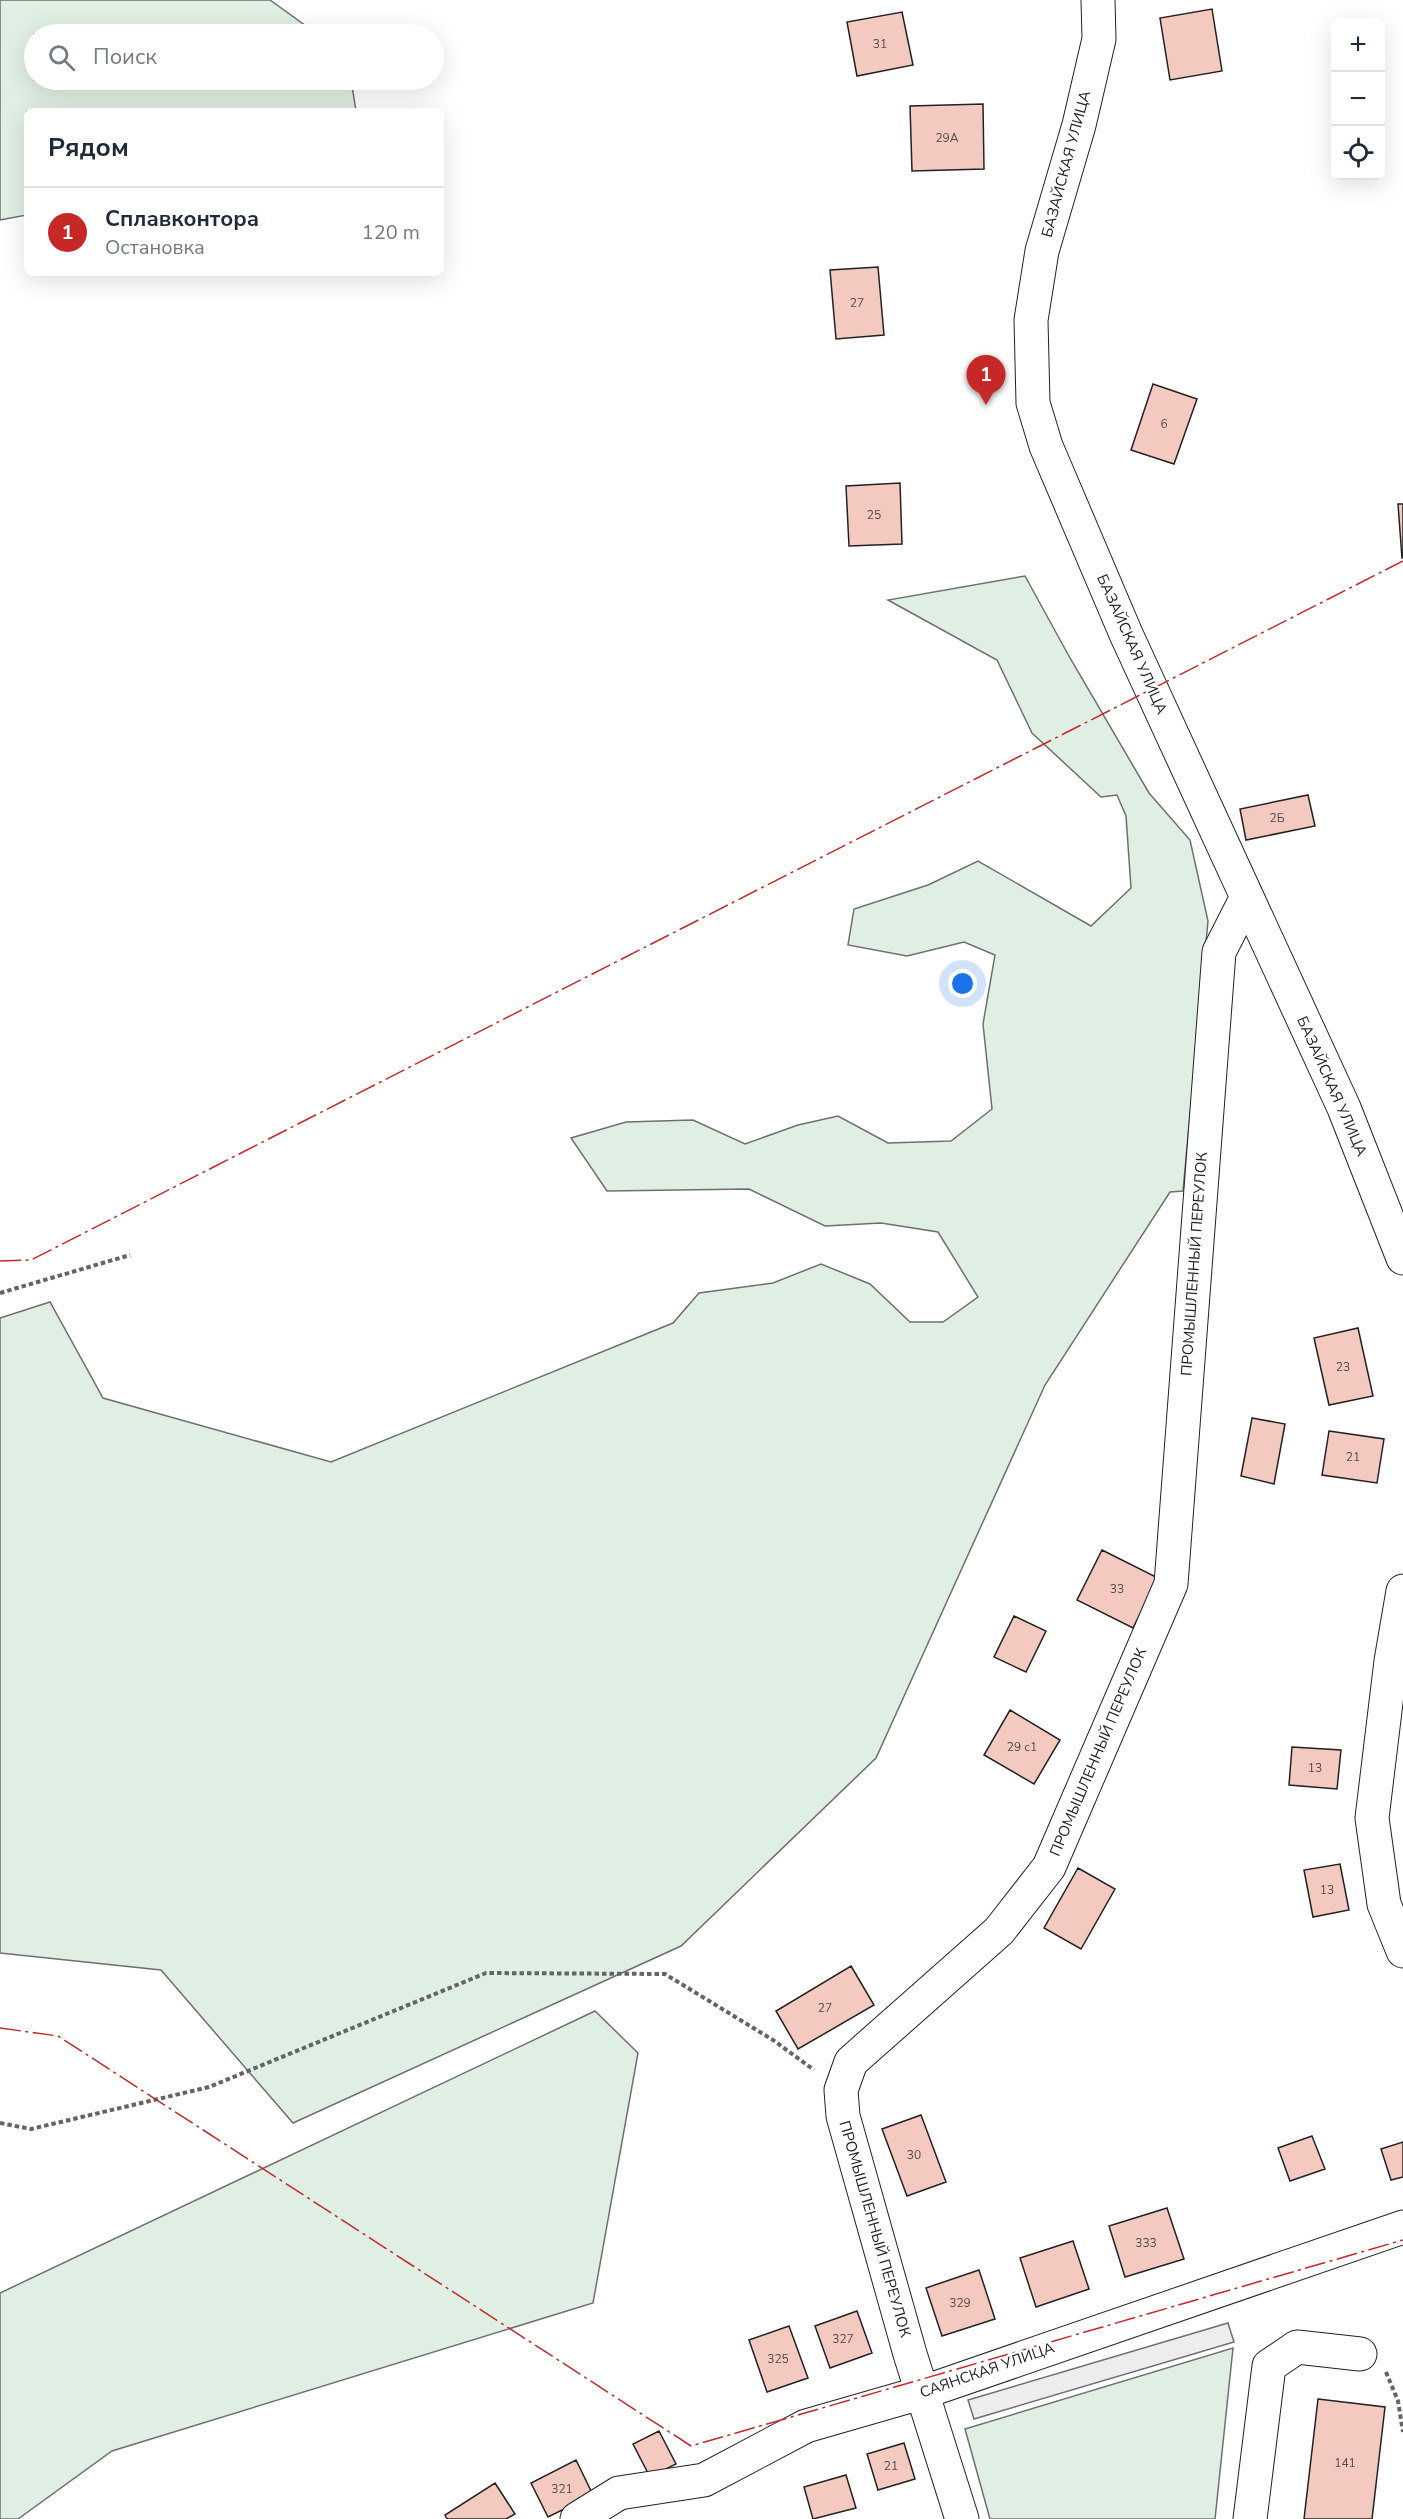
<!DOCTYPE html>
<html lang="ru">
<head>
<meta charset="utf-8">
<style>
  body { margin:0; font-family:"Nunito Sans",sans-serif; background:#f6f6f7; color:#1f2937 }
  .controls { position:absolute; right:18px; top:18px; display:grid; overflow:hidden; border-radius:9px; box-shadow:0 6px 24px #0002 }
  .controls button { width:54px; height:54px; display:grid; place-items:center; padding:0; border:0; border-bottom:2px solid #e0e1e3; background:#fff; color:#1f2937; font:30px sans-serif }
  .you { position:absolute; left:963px; top:984px; width:21px; height:21px; margin:-15px; border:4px solid #fff; border-radius:50%; background:#1a73e8; box-shadow:0 0 0 9px #1a73e833 }
  .badge { display:grid; place-items:center; width:39px; height:39px; border-radius:50%; background:#c62828; color:#fff; font-size:20px; font-weight:700 }
  .pin { position:absolute; translate:-50% -50px; filter:drop-shadow(0 2px 3px #0008) }
  .pin::after { content:''; position:absolute; top:32px; width:21px; height:18px; background:inherit; clip-path:polygon(0 0,100% 0,50% 100%) }
  .list { margin:0; padding:0; list-style:none }
  h2 { display:flex; justify-content:space-between; align-items:center; height:78px; margin:0; padding:0 24px; font-size:26px }
  h2 small { font-size:20px; font-weight:400; color:#747a83 }
  .list li { display:grid; grid-template-columns:39px 1fr auto; gap:18px; align-items:center; box-sizing:border-box; height:90px; padding:0 24px; border-top:2px solid #e0e1e3 }
  .list b { display:block; font-size:22px; white-space:nowrap }
  .list p { margin:0; font-size:20px; white-space:nowrap; color:#747a83 }
  .list em { font-size:20px; font-style:normal; color:#747a83 }
  .icon { flex:none; width:33px; height:33px; fill:none; stroke:currentColor; stroke-width:2; stroke-linecap:round; stroke-linejoin:round }
  .map { position:relative; flex:none; width:1403px; height:2519px; overflow:hidden }
  .search { position:absolute; background:#fff; box-shadow:0 6px 24px #0002; left:24px; top:24px; width:420px; height:66px; display:flex; align-items:center; gap:15px; box-sizing:border-box; padding:0 21px; border-radius:33px; color:#747a83; font-size:22px }
  .panel { position:absolute; background:#fff; box-shadow:0 6px 24px #0002; left:24px; top:108px; width:420px; height:168px; border-radius:9px }
  .map>svg:first-child { display:block }
</style>
</head>
<body>
<div class="map">
<svg width="1403" height="2519" viewBox="0 0 1403 2519">
  <rect width="100%" height="100%" fill="#fff"/>
  <path fill="#e0efe3" stroke="#6f6f6f" stroke-width="1.5" d="M0,0h270l47,34h-283v46h317l5,31h-329v104l-27,5z
    M1025,576l45,82 79,135 41,47 18,81 -25,270 -13,1 -125,193 -169,373 -195,188 -388,177 -132,-153 -161,-17v-635l50,-16 53,96 228,64 342,-139 26,-30 74,-10 48,-19 49,20 40,38h33l35,-25 -40,-65 -57,-9 -56,3 -76,-37 -142,2 -36,-53 55,-16 67,-2 52,24 53,-19 40,-9 50,27 63,-2 41,-32 -9,-85 12,-69 -31,-13 -57,14 -59,-11 6,-36 74,-24 50,-24 113,65 40,-38 -5,-72 -9,-21 -16,2 -69,-64 -35,-73 -109,-60z
    M595,2011l43,42 -45,250 -481,148 -94,68h-18v-226z
    M1233,2348l-18,171h-225l-25,-90z"/>
  <path fill="#ededed" stroke="#6f6f6f" stroke-width="1.5" d="M1228,2323l6,19 -260,77 -6,-19z"/>
  <path fill="#f3c9c0" stroke="#222" stroke-width="1.5" d="M1212,9l10,62 -52,9 -10,-62z
    M902,12l11,53 -56,11 -10,-54z
    M983,104l1,65 -72,2 -2,-65z
    M878,267l6,68 -48,4 -6,-69z
    M1153,384l44,15 -23,65 -43,-14z
    M900,483l2,61 -53,2 -3,-60z
    M1398,504h5v54h-1z
    M1308,795l7,31 -69,14 -6,-31z
    M1358,1328l15,68 -44,9 -15,-67z
    M1252,1418l33,6 -11,60 -33,-8z
    M1329,1431l55,8 -7,44 -55,-8z
    M1102,1550l56,28 -25,50 -56,-28z
    M1014,1616l32,15 -20,41 -32,-15z
    M1010,1710l50,30 -26,44 -50,-29z
    M1292,1747l49,3 -4,39 -48,-4z
    M1340,1864l9,46 -36,7 -9,-47z
    M1078,1868l37,21 -34,60 -37,-21z
    M851,1966l23,39 -76,44 -22,-38z
    M921,2115l25,67 -39,14 -25,-67z
    M1312,2136l13,33 -35,12 -12,-33z
    M1403,2142v35l-12,3 -10,-31z
    M1167,2208l17,51 -59,18 -16,-51z
    M1073,2241l16,48 -53,18 -16,-49z
    M979,2270l16,49 -53,17 -16,-48z
    M857,2311l15,42 -42,15 -15,-42z
    M789,2326l19,52 -41,14 -18,-52z
    M1318,2399l67,8 -13,112h-68z
    M659,2431l17,33 -26,13 -17,-33z
    M904,2443l11,36 -37,11 -11,-36z
    M576,2460l17,35 -45,22 -17,-34z
    M846,2475l10,33 -43,11 -9,-32z
    M495,2483l20,31 -9,5h-59l-2,-4z"/>
  <g fill="none" stroke-linecap="round" stroke-linejoin="round">
    <defs>
      <path id="minor" d="M1098,0l1,39 -20,86 -37,126 -11,69 2,83 13,43 80,188 218,474 59,150
        M1403,1591l-12,70 -19,157 12,86 19,47
        M577,2519l42,-26 85,-13 102,-54 118,-34 479,-165
        M962,2519l-52,-165 -67,-238 -2,-26 10,-28 148,-131 50,-64 122,-283 48,-632 28,-55
        M1250,2519l19,-153 28,-19 63,7"/>
    </defs>
    <use href="#minor" stroke="#222" stroke-width="35"/>
    <path stroke="#646464" stroke-width="4" stroke-dasharray="4.5 3" stroke-linecap="butt" d="M0,1293l130,-38
      M0,2123l31,6 178,-42 277,-114 179,1 108,66 41,30
      M1386,2372l12,29 5,31"/>
    <use href="#minor" stroke="#fff" stroke-width="33"/>
    <path stroke="#c62828" stroke-width="1.5" stroke-dasharray="21 4.5 3 4.5" stroke-linecap="butt" d="M0,1261l31,-1 1372,-699
      M0,2028l58,8 633,410 712,-206"/>
  </g>
  <g text-anchor="middle" dominant-baseline="central" stroke-width="4.5" stroke-linejoin="round" paint-order="stroke">
    <g font-size="12" fill="#564c4a">
      <text x="880" y="44">31</text>
      <text x="947" y="138">29А</text>
      <text x="857" y="303">27</text>
      <text x="1164" y="424">6</text>
      <text x="874" y="515">25</text>
      <text x="1277" y="818">2Б</text>
      <text x="1343" y="1367">23</text>
      <text x="1353" y="1457">21</text>
      <text x="1117" y="1589">33</text>
      <text x="1022" y="1747">29 с1</text>
      <text x="1315" y="1768">13</text>
      <text x="1327" y="1890">13</text>
      <text x="825" y="2008">27</text>
      <text x="914" y="2155">30</text>
      <text x="1146" y="2243">333</text>
      <text x="960" y="2303">329</text>
      <text x="843" y="2339">327</text>
      <text x="778" y="2359">325</text>
      <text x="1345" y="2463">141</text>
      <text x="891" y="2466">21</text>
      <text x="562" y="2489">321</text>
    </g>
    <g font-size="15" fill="#222" stroke="#fff">
      <text transform="translate(1066 164) rotate(-75)">БАЗАЙСКАЯ УЛИЦА</text>
      <text transform="translate(1132 644) rotate(66)">БАЗАЙСКАЯ УЛИЦА</text>
      <text transform="translate(1332 1086) rotate(66)">БАЗАЙСКАЯ УЛИЦА</text>
      <text transform="translate(1194 1264) rotate(-86)">ПРОМЫШЛЕННЫЙ ПЕРЕУЛОК</text>
      <text transform="translate(1098 1752) rotate(-67)">ПРОМЫШЛЕННЫЙ ПЕРЕУЛОК</text>
      <text transform="translate(875 2229) rotate(74)">ПРОМЫШЛЕННЫЙ ПЕРЕУЛОК</text>
      <text transform="translate(987 2370) rotate(-19)">САЯНСКАЯ УЛИЦА</text>
    </g>
  </g>
</svg>
<div class="controls">
<button>+</button>
<button>−</button>
<button><svg class="icon" aria-label="locate" viewBox="0 0 24 24"><circle cx="12" cy="12" r="6"/><path d="M12 2v4M12 18v4M2 12h4M18 12h4"/></svg></button>
</div>
<div class="you"></div>
<div class="pin badge" style="left:986px;top:405px">1</div>
<div class="search"><svg class="icon" aria-label="search" viewBox="0 0 24 24"><circle cx="10" cy="10" r="6"/><path d="M15 15l6 6"/></svg>Поиск</div>
<section class="panel">
<h2>Рядом<small></small></h2>
<ul class="list">
<li><span class="badge">1</span><div><b>Сплавконтора</b><p>Остановка</p></div><em>120 m</em></li>
</ul>
</section>
</div>
</body>
</html>
